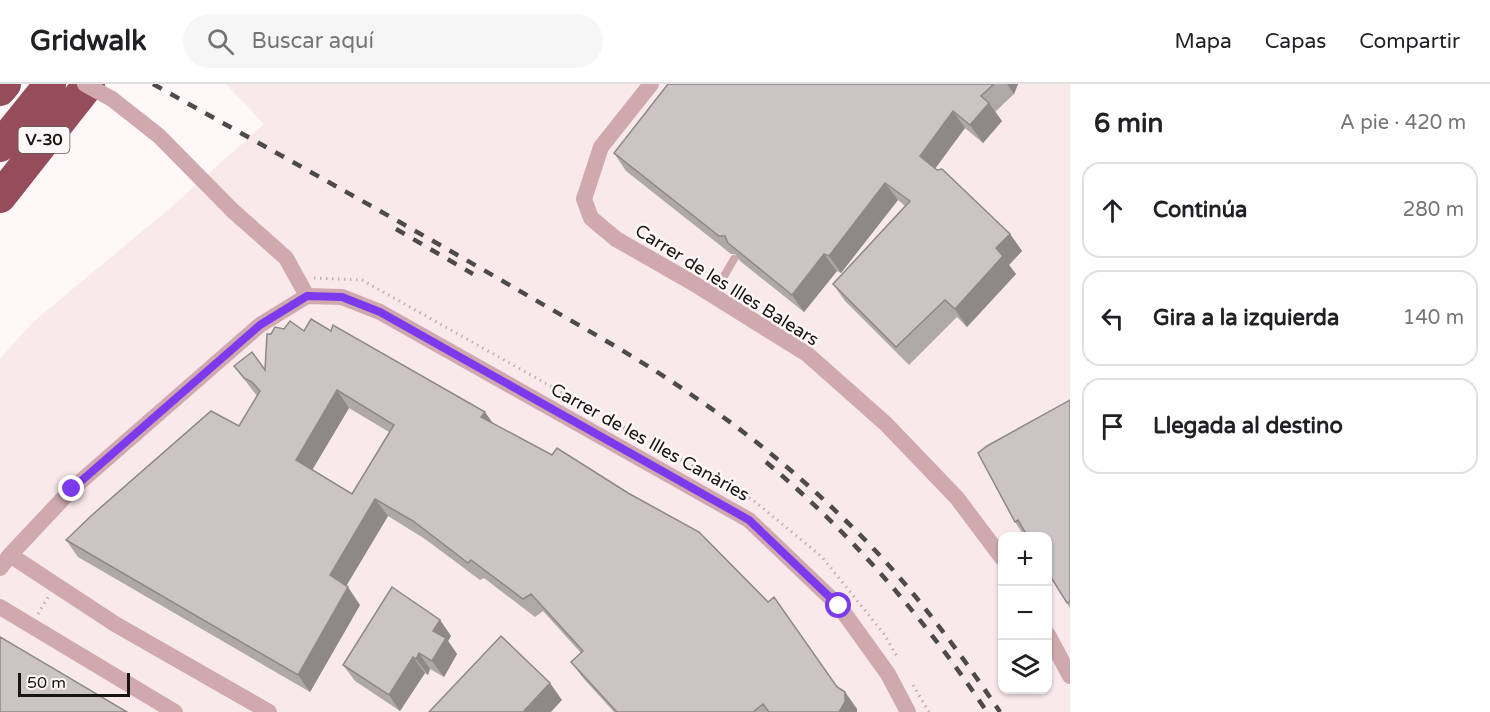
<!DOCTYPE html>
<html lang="es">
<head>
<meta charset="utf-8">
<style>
  body { margin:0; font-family:"Varela Round",sans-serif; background:#f6f6f6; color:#202124 }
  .controls { position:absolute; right:18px; bottom:18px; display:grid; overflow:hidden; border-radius:12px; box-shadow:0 2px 4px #0004 }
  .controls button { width:54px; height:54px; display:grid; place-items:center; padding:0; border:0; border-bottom:2px solid #e0e0e0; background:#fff; color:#202124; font:30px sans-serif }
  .scale { position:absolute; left:18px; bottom:15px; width:112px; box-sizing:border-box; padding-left:6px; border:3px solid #181515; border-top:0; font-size:16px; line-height:21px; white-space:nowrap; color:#181515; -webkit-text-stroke:4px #fff7f8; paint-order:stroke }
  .stop { position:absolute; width:18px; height:18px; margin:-14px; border:4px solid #7c3aed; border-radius:50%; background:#fff }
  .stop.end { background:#7c3aed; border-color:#fff; box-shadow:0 2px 6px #0008 }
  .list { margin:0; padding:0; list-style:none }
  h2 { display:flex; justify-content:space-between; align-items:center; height:78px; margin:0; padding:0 24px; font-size:26px }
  h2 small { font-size:20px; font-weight:400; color:#757577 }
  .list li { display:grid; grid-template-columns:39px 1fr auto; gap:18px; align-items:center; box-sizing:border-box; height:96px; margin:0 12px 12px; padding:0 12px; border:2px solid #e0e0e0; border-radius:18px }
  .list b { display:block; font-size:22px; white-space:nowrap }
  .list em { font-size:20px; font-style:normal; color:#757577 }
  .icon { flex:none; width:33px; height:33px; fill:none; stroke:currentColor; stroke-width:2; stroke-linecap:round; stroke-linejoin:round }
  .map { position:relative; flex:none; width:1070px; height:628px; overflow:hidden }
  header { display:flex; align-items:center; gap:36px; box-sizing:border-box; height:84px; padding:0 30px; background:#fff; border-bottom:2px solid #e0e0e0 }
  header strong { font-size:28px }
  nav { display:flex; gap:33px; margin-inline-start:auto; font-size:21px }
  .search { width:420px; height:54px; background:#f6f6f6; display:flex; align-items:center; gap:15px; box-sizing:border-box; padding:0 21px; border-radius:33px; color:#757577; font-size:22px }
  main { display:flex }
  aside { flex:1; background:#fff }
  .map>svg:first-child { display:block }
</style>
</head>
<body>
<header>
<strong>Gridwalk</strong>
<div class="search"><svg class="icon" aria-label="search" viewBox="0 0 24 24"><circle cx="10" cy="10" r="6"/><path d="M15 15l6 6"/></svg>Buscar aquí</div>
<nav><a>Mapa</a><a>Capas</a><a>Compartir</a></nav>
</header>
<main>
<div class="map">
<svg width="1070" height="628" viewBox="0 0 1070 628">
  <rect width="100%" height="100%" fill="#fff7f8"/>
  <path fill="#f9e9eb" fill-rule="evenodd" d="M226,0h844v628h-1070v-353l33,-37 136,-113 95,-85zM1002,452h46v154h-46z"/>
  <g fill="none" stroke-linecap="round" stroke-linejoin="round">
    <path stroke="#bab3b4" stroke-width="3" stroke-dasharray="1.5 4.5" stroke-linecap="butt" d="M314,194l48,2 391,220 69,57 62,77 14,24
      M38,530l10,-17
      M913,601l16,27"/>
    <path stroke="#cfa9ae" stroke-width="8" d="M713,211l21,-36"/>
    <path stroke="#cfa9ae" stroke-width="16" d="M651,0l-50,63 -17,52 7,19 25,21 77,44 114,71 79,70 71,74 45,60
      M112,15l47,37 74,75 53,47 21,38
      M307,212l35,1 38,15 369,208 90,86 49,68 20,38
      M10,471l105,69 154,88
      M0,484l10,-13 62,-66 188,-164 47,-29
      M0,523l175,105
      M1048,551l22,41"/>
    <path stroke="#964d5b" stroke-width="32" d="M0,6l5,-6
      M0,62l50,-62
      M0,113l89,-113"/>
    <path stroke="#4e4a4a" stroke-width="4.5" stroke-dasharray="10 10" stroke-linecap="butt" d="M153,0c120,67 241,134 360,203 61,36 125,70 183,111 53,36 103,77 149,122 60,57 109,124 155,192
      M396,145l77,45
      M766,378c86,72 159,157 221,250"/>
    <path stroke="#cfa9ae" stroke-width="16" d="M85,0l27,15"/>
  </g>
  <path fill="#afa8a9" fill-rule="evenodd" d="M668,0h350l-4,10 -19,18 7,9 -19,22 -18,-15 -30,40 75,66 12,17 -13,14 7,9 -49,53 -10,-10 -48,48 -64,-64 -12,-17 72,-78 -7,-6 -57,73 -4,-2 -33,41 -64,-51 -5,-7h-4l-105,-83 -12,-18z
    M284,245l20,2h27l162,93 352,268 12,17v3h-243l-30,-33 -13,-17 10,-9 -38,-42 -8,6 -51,-39 -4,2 -55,-41 -37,-23 -42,70 14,19 -50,87 -232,-135 -12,-17 173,-114 18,-30 -23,-30 31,4 6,-36zM349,324l40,24 -37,62 -40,-24z
    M1070,316v208l-3,-5 -20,-66h-22l-10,-15z
    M440,536l11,16 -3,5 9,13 -13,23 -14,-8 -2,6 -3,-2 -25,38 -45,-30 -12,-16z"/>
  <path fill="#8e8889" d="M1007,0h11l-4,10z
    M989,19l13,18 -19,22 -13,-18z
    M953,27l12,17 -33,45 -12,-17z
    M885,99l13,17 -57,73 -12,-17z
    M1010,150l12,17 -13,14 7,9 -49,53 -12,-18 41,-61z
    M824,170l13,17 -33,41 -12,-17z
    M337,306l12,18 -41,69 -12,-17z
    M485,328l12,17 -16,-12z
    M375,415l13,17 -46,77 -12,-18z
    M348,503l12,18 -50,87 -12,-17z
    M440,536l11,16 -3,5 9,13 -13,23 -12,-16 1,-30z
    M419,569l11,16 -2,6 -12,-16z
    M413,573l12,16 -25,38 -11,-16z
    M550,599l12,17 -11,12h-28z
    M845,608l12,17v3h-18z"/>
  <path fill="#cbc3c4" stroke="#8e8889" stroke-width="1.5" fill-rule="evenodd" d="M668,0h326l-13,12 8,7 -19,22 -17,-14 -33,45 17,14 5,-1 68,65 -14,14 7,8 -48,53 -10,-9 -49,47 -63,-63 77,-83 -25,-18 -56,73 -5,-2 -32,41 -64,-52 -3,-7h-6l-105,-83z
    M311,235l20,12 2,-6 152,87 -4,5 71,38 5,-7 71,45 71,39 69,70 6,-5 63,90 8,5v10l-6,10h-70l-6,-8 -10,8h-136l-46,-50 12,-11 -52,-57 -8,5 -52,-39 -3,3 -55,-42 -38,-22 -45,76 18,12 -50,88 -232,-135 26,-25 119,-104 28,15 21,-35 -8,-9 -8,-4 -10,-12 18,-14 13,18 2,-36h4l4,-7 9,2 6,-8 14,10zM337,306l57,35 -42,69 -56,-34z
    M1070,316v201l-3,2 -20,-32v-34h-19l-10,-17 -3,2 -37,-69 9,-7z
    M392,503l48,33 -7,11 13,7 -14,23 -13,-8 -3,6 -3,-2 -24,38 -46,-30z
    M501,552l49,47 -27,29h-94z
    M0,553l127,75h-127z"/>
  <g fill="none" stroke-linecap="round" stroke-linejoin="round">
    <path stroke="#7c3aed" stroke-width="8" d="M72,405l188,-164 47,-29 35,1 38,15 369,208 90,86"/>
  </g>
  <g text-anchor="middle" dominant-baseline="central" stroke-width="5" stroke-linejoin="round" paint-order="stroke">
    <rect fill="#fff7f8" stroke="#5d5959" stroke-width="1.5" x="18.5" y="43" width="51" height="26" rx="4.5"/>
    <g font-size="16" font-weight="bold" fill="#181515">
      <text x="44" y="56">V-30</text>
    </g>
    <g font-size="18" fill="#181515" stroke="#fff7f8">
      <text transform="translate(727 201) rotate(32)">Carrer de les Illes Balears</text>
      <text transform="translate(650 358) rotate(29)">Carrer de les Illes Canàries</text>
    </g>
  </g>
</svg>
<div class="controls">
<button>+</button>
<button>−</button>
<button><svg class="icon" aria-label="layers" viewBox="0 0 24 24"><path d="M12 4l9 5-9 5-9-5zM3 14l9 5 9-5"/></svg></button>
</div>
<div class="scale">50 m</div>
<div class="stop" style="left:839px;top:522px"></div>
<div class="stop end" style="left:72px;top:405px"></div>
</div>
<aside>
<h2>6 min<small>A pie · 420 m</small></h2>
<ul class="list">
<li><svg class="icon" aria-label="ahead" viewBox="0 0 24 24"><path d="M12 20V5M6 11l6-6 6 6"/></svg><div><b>Continúa</b></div><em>280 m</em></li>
<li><svg class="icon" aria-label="left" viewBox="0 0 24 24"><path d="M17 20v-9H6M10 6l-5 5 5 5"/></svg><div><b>Gira a la izquierda</b></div><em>140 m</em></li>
<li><svg class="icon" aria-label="arrive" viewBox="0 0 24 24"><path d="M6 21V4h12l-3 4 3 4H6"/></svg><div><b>Llegada al destino</b></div></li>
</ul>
</aside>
</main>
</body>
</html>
